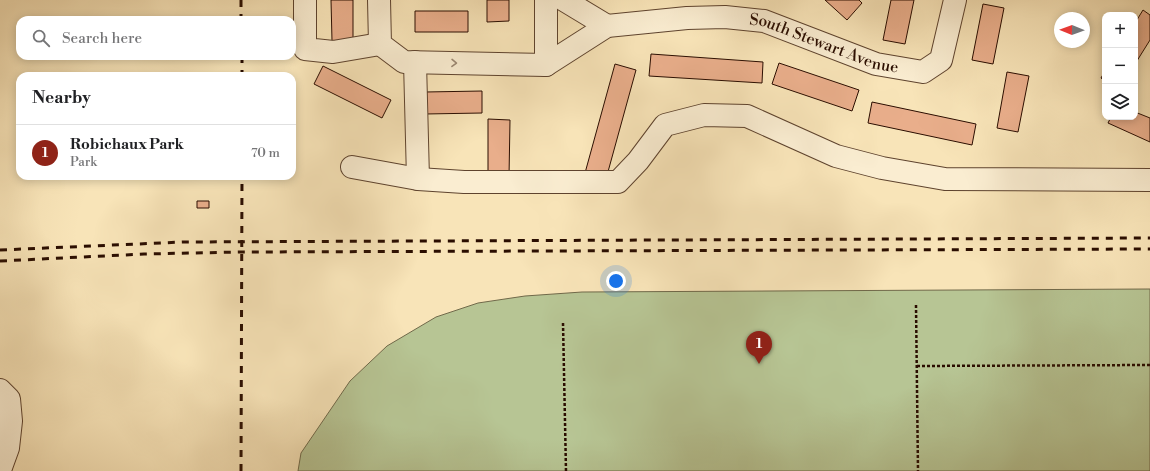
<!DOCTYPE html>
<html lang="en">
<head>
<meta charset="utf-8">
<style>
  body { margin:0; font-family:"Libre Bodoni",serif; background:#f6f6f6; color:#202124 }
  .controls { position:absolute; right:12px; top:12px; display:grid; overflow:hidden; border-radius:8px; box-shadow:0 2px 10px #0003 }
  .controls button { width:36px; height:36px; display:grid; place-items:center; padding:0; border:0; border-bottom:1px solid #e0e0e0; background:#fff; color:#202124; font:20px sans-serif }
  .compass { position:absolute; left:1054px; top:12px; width:36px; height:36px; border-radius:50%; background:#fff; box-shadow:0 2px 10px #0003; rotate:271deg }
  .you { position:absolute; left:616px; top:281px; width:14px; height:14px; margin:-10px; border:3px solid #fff; border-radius:50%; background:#1a73e8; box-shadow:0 0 0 6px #1a73e833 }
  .badge { display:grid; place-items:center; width:26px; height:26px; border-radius:50%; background:#8f2418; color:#fff; font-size:13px; font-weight:700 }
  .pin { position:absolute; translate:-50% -33px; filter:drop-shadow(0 1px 2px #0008) }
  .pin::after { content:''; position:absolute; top:21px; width:14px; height:12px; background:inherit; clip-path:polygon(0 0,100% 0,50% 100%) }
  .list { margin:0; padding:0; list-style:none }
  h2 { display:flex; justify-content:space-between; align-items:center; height:52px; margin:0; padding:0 16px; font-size:17px }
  h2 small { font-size:13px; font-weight:400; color:#757577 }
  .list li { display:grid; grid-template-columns:26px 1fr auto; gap:12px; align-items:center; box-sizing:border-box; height:56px; padding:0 16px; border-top:1px solid #e0e0e0 }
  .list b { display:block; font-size:15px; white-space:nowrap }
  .list p { margin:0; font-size:13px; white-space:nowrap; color:#757577 }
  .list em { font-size:13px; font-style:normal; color:#757577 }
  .icon { flex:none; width:22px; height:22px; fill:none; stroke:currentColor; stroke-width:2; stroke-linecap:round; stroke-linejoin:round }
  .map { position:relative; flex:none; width:1150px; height:471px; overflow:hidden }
  .search { position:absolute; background:#fff; box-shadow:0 2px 10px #0003; left:16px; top:16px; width:280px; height:44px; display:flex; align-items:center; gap:10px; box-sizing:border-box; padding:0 14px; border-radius:12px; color:#757577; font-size:15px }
  .panel { position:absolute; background:#fff; box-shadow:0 2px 10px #0003; left:16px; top:72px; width:280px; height:108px; border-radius:12px }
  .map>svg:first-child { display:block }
</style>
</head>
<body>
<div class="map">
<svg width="1150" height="471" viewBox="0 0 1150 471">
  <rect width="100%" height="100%" fill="#f8e4b8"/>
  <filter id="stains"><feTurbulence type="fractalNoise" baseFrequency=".005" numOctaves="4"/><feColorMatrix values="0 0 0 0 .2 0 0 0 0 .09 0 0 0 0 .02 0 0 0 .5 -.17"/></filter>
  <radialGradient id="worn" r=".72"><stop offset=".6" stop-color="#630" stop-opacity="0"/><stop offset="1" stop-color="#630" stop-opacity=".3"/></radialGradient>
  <path fill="#b7c594" stroke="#70694a" d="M1150,289v182h-852l3,-18 49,-72 37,-35 49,-29 42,-14 47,-7 57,-4z"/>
  <path fill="#e9ae8b" stroke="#2a0d00" d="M331,0h22v41h-21z
    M487,0h22v21l-22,1z
    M825,0h34l3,3 -15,17z
    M891,0h23l-9,44 -22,-4z
    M983,4l21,4 -11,56 -21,-4z
    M1143,10l7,5v25l-15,24v-41z
    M415,11h53v21h-53z
    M651,54l112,8 -1,21 -113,-7z
    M779,63l80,27 -7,21 -80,-27z
    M615,64l21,6 -30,109 -21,-6z
    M323,66l68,34 -9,18 -68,-34z
    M1105,71v10l-4,-3z
    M1007,72l22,4 -11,56 -21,-4z
    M482,91v22l-57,1v-22z
    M872,102l104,22 -4,21 -104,-22z
    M1135,112l15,6v24l-42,-19 3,-6h24z
    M488,119l22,1 -1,57h-21z
    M197,201h12v7h-12z"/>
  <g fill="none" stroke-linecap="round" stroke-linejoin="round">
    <defs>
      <g id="minor">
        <path d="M305,0v49l28,3 47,-8"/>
        <path id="s1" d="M379,0l1,44 24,18 142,3 61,-39 80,-8 38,-1 39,4 112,43 47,8 18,-12 14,-60"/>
        <path d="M546,0v65"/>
        <path d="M564,0l43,26"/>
        <path d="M415,62l3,117"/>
        <path d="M352,167l66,12 46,3h154l20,-21 27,-36 39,-10 43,1 89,40 46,12 63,11 205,1"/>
        <path d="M0,390l9,9 2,22 -3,27 -8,22"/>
      </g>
    </defs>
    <use href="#minor" stroke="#5e432e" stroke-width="24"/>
    <path stroke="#2a0d00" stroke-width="2.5" stroke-dasharray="3 2" stroke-linecap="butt" d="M916,305l2,166
      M563,323l3,148
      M917,366l233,-1"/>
    <use href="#minor" stroke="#faedd1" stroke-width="22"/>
    <path stroke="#2a0d00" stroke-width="3" stroke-dasharray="7 7" stroke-linecap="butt" d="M241,0v20
      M242,56v20
      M0,250l183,-8 967,-4
      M0,261l144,-7 98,-2 908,-3
      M241,471l1,-295"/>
  </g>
  <defs><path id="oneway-chevron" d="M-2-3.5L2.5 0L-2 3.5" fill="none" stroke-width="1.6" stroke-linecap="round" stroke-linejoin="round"/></defs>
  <use stroke="#9c8873" href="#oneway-chevron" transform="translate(454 63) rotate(1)"/>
  <g text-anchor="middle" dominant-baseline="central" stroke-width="3.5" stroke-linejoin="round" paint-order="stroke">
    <g font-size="16" fill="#2a0d00" stroke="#faedd1">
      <text stroke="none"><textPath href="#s1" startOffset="510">South Stewart Avenue</textPath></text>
    </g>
  </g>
  <rect width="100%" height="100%" filter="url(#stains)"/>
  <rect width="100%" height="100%" fill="url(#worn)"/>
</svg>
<div class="controls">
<button>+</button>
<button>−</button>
<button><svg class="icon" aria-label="layers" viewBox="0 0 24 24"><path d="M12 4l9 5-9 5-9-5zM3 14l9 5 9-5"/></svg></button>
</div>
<svg class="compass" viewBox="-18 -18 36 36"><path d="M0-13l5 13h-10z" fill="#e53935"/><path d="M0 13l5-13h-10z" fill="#757577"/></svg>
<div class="you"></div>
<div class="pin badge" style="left:759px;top:364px">1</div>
<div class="search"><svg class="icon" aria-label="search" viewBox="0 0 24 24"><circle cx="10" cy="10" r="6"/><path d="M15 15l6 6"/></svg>Search here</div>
<section class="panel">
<h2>Nearby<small></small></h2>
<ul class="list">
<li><span class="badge">1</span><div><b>Robichaux Park</b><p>Park</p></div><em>70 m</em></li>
</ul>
</section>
</div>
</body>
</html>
